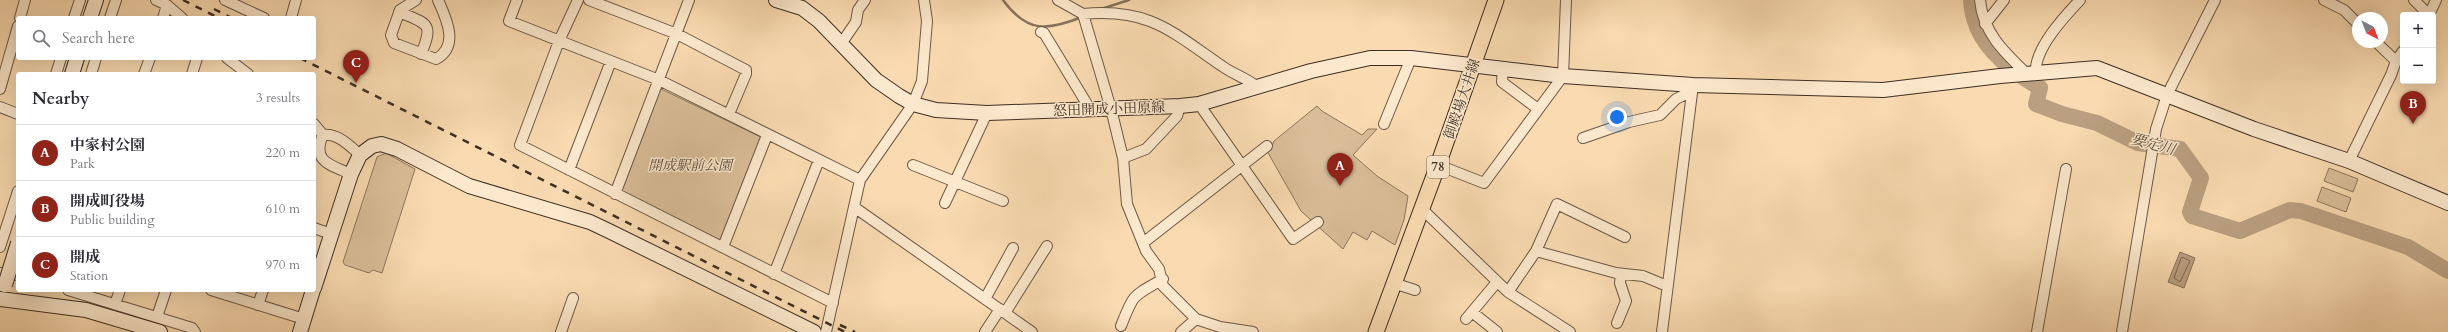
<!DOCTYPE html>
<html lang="en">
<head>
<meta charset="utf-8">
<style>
  body { margin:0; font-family:Cardo,"Noto Serif JP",serif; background:#f2f2f3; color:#2b2b33 }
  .controls { position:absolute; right:12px; top:12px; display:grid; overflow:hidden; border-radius:4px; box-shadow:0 4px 16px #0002 }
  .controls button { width:36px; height:36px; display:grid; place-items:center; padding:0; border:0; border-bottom:1px solid #e1e1e2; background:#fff; color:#2b2b33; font:20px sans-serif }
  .compass { position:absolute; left:2352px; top:12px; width:36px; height:36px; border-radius:50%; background:#fff; box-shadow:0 4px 16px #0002; rotate:138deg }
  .you { position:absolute; left:1617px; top:117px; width:14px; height:14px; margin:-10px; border:3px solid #fff; border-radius:50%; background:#1a73e8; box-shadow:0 0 0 6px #1a73e833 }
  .badge { display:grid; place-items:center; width:26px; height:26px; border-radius:50%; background:#8f2418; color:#fff; font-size:13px; font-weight:700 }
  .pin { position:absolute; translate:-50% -33px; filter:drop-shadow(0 1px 2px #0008) }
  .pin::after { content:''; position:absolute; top:21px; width:14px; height:12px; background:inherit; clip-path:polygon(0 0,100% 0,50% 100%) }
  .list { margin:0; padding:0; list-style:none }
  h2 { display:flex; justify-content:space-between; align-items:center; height:52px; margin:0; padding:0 16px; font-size:17px }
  h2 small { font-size:13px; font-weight:400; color:#7c7c81 }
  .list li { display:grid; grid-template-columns:26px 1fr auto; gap:12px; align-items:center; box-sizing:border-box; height:56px; padding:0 16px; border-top:1px solid #e1e1e2 }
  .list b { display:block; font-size:15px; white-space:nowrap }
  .list p { margin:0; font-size:13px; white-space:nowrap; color:#7c7c81 }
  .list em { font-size:13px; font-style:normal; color:#7c7c81 }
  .icon { flex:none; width:22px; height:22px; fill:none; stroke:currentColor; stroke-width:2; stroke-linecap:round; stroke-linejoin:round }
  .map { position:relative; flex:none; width:2448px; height:332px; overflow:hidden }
  .search { position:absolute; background:#fff; box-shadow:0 4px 16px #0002; left:16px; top:16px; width:300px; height:44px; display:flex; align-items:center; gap:10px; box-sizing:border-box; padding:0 14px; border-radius:4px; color:#7c7c81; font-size:15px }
  .panel { position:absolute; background:#fff; box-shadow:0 4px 16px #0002; left:16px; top:72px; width:300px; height:220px; border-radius:4px }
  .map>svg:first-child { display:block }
</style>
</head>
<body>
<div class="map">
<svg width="2448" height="332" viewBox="0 0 2448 332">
  <rect width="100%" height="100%" fill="#fadbb1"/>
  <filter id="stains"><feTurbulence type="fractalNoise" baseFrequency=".005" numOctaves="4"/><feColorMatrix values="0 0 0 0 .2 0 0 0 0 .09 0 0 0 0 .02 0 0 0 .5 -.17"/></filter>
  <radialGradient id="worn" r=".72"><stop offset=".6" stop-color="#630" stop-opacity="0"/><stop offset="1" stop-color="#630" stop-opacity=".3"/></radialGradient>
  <path fill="#dabe99" stroke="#8c765e" d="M659,88l102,49 -39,102 -7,1 -96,-46z
    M1317,106l5,5 40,24 6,-6h9l-24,26 24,21 31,20 -4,24 -9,25 -23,-14 -5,9 -14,-8 -10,17 -42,-38 -34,-60h3l4,-10z
    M386,153l29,16 -33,104 -9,-3 -4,3 -24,-8 -2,-3 34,-105z
    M2329,168l29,11 -5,13 -29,-11z
    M2322,187l29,11 -5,14 -29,-11z"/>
  <path fill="#baa081" stroke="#88725b" d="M2180,252l15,6 -11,30 -16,-6z"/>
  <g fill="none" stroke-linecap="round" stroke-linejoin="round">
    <path stroke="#7c6752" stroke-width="1" d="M2184,258l6,3 -10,21 -6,-4 7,-20z"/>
    <path stroke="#88725b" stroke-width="2.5" d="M1003,0c24,33 44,31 79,17
      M1101,9l28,-9"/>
    <path stroke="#baa081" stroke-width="16" d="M1971,0c2,42 35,68 69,88l-4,16 26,10 35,9 41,20 42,6 21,29 -11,34 2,4 48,15 50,-21 11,1 107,36 40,24"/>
    <defs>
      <path id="street" d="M156,0l11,5 15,13
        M225,0l39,18
        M416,0l-16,10 -9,25 3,8 42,16c24,-13 10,-41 2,-59
        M517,0l-8,21 150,59 201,100
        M578,0l-19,41 -39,104 313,158
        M589,0l88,34 69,36v4l-17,40
        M1058,0l25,14 28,95 12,49 4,46 19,47 13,18 4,17 33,33 24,8 33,5
        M1980,0c3,33 25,53 48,75
        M2324,0l20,10 14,14
        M2414,0l15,15
        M399,12c29,12 35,11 22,42
        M1083,14c66,-6 88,17 139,52 11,8 24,12 34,20
        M2429,15l7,-15
        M20,18l5,-18
        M74,18l6,-18
        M110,18l6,-18
        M163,18l4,-13
        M291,18l5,-18
        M1985,24l19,-24
        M1041,32l3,1 46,76
        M2376,42l20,19
        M841,44l15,-22 2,-12 7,-10
        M227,58l21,16
        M1503,69l-1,13 36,27
        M56,74l5,-16
        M91,74l5,-16
        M144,74l6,-16
        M192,74l5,-16
        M2036,74c-3,-24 28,-57 44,-74
        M0,89l18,-63
        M1199,104l94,135 25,-17
        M0,107l18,7
        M314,124l9,11
        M1384,124l27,-66
        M1583,138l46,-16 31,-7 16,-16 16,-8
        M1123,158l23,-9 31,-33 3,-10
        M2349,161l42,-86 5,-14 7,-10
        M913,165l90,36
        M1438,165l46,18 79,-107 3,-76
        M569,170l42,-109
        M351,174c-20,-9 -40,-12 -28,-39 15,-2 27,11 37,20
        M615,194l74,-194
        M945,203l42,-90
        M854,207l178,125
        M1422,209l86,83 28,-41 21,-47 68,33
        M314,228l17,6
        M1143,243l124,-97
        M0,247l18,-56
        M723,247l44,-112
        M1536,251l80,22 27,3 24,10
        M0,273l18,2
        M774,274l45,-114
        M1393,283l22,7
        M68,290l124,38 3,4
        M211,290l93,29
        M1508,292l62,40
        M985,299l28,-51
        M115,304l5,-14
        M258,305l5,-15
        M1472,312l25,20
        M1005,313l42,-67
        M157,317l9,-27
        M1466,319l31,-37
        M1617,323l9,-22 -6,-18 1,-9
        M1121,326c13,-33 11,-29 42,-47
        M561,332l12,-34
        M826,332l34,-152 53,-76 9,-23 5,-60 -3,-21
        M985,332l15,-23
        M1181,332l15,-13
        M1662,332l31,-247
        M2037,332l29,-163
        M2122,332l34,-203 11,-34 48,-95"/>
      <path id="secondary" d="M776,0l26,8 17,13 57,59 23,16 14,8 23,6 51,3 193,-7 19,-2 112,-33 59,-13h41l152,18 130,9 190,5 117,-14 97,-8 157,61 95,32 99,42
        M90,18l6,-18
        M72,74l5,-16
        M314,288l37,-114 9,-19 12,-9 9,-2 16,5 72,37 121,36 19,9 205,101
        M0,299l86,11 74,22
        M300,332l13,-42"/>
      <path id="primary" d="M1376,332l62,-167 58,-165"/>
    </defs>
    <use href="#street" stroke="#6c5946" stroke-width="12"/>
    <use href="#secondary" stroke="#3d2e23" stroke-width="16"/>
    <use href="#primary" stroke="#3d2e23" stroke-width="17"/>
    <use href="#street" stroke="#fce8cc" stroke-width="10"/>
    <use href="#secondary" stroke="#fce8cc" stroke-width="14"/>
    <use href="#primary" stroke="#fadbb1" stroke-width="15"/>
    <path stroke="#3d2e23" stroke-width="2.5" stroke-dasharray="7 7" stroke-linecap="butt" d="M183,0l36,18
      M214,9l18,9
      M300,58l545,274
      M840,325l15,7"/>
    <defs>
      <path id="secondary-bridge" d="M5,285l13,-42"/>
    </defs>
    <use href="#secondary-bridge" stroke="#3d2e23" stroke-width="16" stroke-linecap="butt"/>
    <use href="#secondary-bridge" stroke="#fce8cc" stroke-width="14"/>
  </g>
  <g text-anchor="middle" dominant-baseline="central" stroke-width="3" stroke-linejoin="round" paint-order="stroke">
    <rect fill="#fce8cc" stroke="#766656" stroke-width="1" x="1427" y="156" width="22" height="22" rx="3"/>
    <g font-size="13" font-weight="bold" fill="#3d2e23">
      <text x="1438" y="167">78</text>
    </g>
    <g font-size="14" fill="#3d2e23" stroke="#fce8cc">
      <text transform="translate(1462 99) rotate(-71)">御殿場大井線</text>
      <text transform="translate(1109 109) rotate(-2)">怒田開成小田原線</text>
    </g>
    <g font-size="14" font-style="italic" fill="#5c4b3b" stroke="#fce8cc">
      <text x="690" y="165">開成駅前公園</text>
    </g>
    <g font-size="15" font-style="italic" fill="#5c4a3a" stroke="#fce8cc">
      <text transform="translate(2153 144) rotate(15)">要定川</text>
    </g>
  </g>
  <rect width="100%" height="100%" filter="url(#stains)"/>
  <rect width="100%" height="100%" fill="url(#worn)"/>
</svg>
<div class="controls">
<button>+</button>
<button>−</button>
</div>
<svg class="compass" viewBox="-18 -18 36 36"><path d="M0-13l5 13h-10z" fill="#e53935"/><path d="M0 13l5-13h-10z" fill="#7c7c81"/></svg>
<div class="you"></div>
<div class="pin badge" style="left:1340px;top:186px">A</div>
<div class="pin badge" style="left:2413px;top:124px">B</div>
<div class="pin badge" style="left:356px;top:83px">C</div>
<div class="search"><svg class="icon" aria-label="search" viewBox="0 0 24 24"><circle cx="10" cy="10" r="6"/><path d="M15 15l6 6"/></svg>Search here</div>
<section class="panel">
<h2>Nearby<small>3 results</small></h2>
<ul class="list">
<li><span class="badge">A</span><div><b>中家村公園</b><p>Park</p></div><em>220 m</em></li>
<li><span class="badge">B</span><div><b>開成町役場</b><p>Public building</p></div><em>610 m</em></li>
<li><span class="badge">C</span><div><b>開成</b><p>Station</p></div><em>970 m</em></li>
</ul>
</section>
</div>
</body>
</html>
